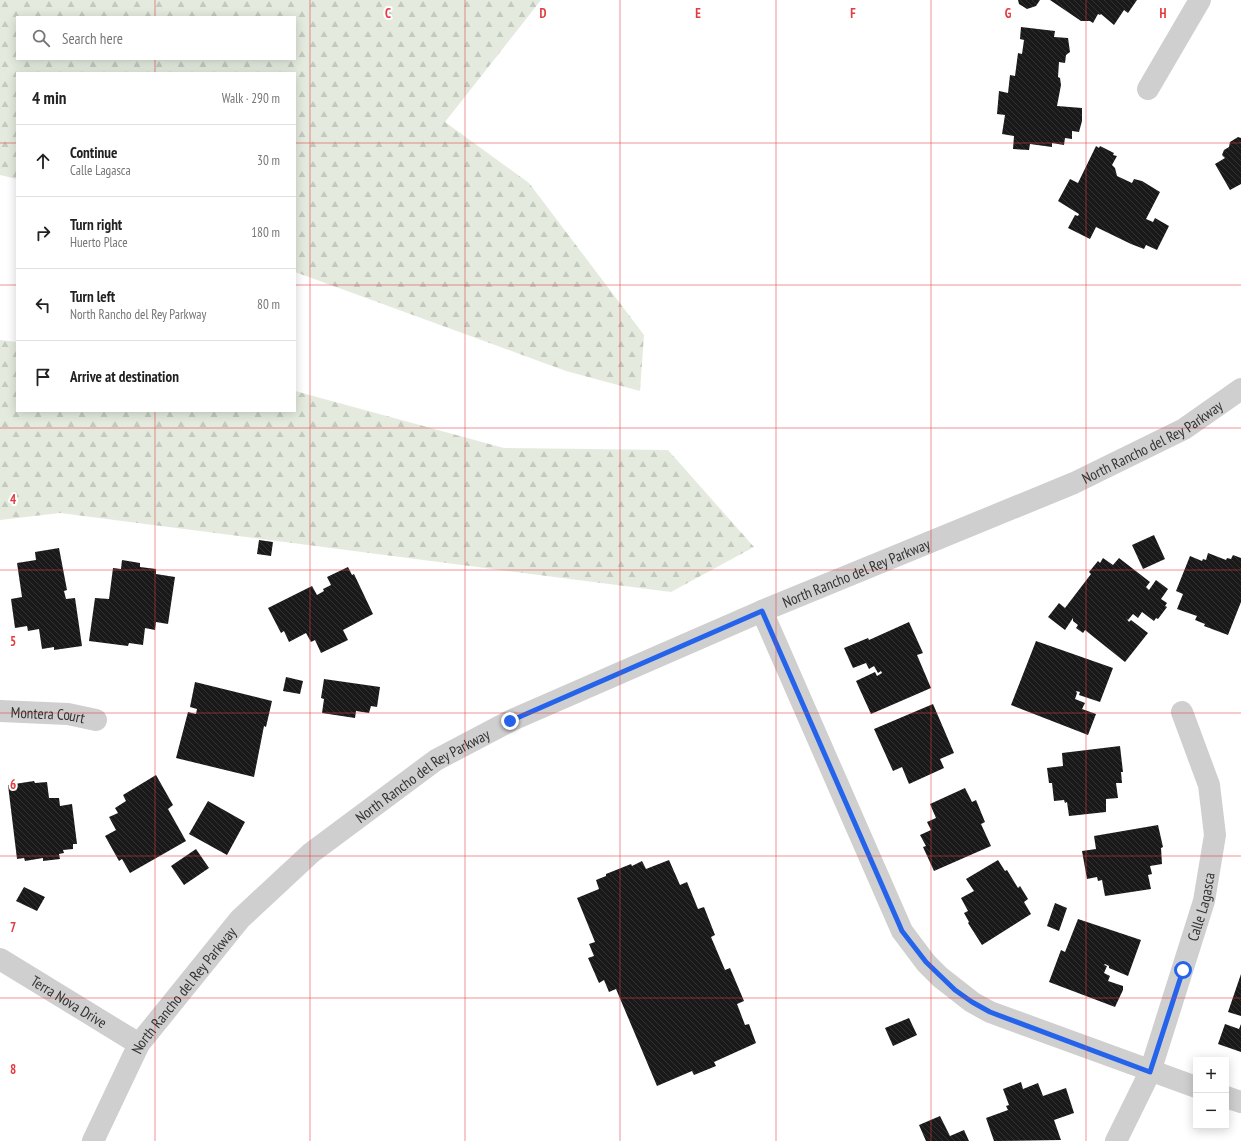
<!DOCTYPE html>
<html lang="en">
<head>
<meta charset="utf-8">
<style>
  body { margin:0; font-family:"PT Sans Narrow",sans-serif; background:#f2f2f2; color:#222 }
  .controls { position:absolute; right:12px; bottom:12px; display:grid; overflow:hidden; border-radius:0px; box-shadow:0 2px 10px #0003 }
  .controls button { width:36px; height:36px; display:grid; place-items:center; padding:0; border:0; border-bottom:1px solid #e0e0e0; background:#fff; color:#222; font:20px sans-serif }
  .stop { position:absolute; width:12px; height:12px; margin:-9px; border:3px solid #2563eb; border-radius:50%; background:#fff }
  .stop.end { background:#2563eb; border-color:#fff; box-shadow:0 1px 4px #0008 }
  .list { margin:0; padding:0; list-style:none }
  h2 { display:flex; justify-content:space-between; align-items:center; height:52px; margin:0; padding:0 16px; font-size:17px }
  h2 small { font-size:13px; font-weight:400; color:#767676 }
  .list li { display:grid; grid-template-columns:26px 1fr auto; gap:12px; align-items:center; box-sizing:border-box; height:72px; padding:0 16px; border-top:1px solid #e0e0e0 }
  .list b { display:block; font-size:15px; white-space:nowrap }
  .list p { margin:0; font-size:13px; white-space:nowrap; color:#767676 }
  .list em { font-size:13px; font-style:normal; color:#767676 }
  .icon { flex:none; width:22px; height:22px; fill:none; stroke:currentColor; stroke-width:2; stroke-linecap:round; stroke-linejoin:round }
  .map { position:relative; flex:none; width:1241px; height:1141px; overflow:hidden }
  .search { position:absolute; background:#fff; box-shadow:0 2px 10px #0003; left:16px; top:16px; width:280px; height:44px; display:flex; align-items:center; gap:10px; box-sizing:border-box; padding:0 14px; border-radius:0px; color:#767676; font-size:15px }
  .panel { position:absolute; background:#fff; box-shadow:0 2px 10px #0003; left:16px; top:72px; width:280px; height:340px; border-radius:0px }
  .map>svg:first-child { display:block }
</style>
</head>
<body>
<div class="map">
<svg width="1241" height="1141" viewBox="0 0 1241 1141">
  <defs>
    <pattern id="forest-firs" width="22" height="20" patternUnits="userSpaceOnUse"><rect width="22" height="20" fill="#e4ebde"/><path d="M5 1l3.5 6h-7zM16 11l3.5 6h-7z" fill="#c4cabf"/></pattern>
    <pattern id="building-back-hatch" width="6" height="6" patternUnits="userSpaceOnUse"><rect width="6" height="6" fill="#191919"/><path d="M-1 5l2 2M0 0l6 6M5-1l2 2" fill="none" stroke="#323232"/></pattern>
  </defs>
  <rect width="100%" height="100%" fill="#fff"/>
  <path fill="url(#forest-firs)" fill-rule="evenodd" d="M0,0h541l-96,122 84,61 115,152 -4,56 -74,-20 -271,-99v-199h-278v106l-17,-4zM17,17h278v42h-278z
    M0,340l17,2v69h278v-20l209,57 164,2 86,97 -83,45 -611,-79 -60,7z"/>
  <path fill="url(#building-back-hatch)" d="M1018,0h22l-4,6 -9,3 -8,-5z
    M1050,0h87l-9,13 -4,-3 -10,15 -13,-11 -1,1 -2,-1 -5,9 -3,-2h-9z
    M1021,27l34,4 -1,6 14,1 2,14 -4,3 -1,8 -6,-1 -1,15 2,1 1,7 -4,21 25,2v13l-3,11 -7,-1v8l-7,-1 -1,7 -12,-2v4l-22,-3 -1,6 -16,-1 1,-13 -12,-2 3,-19 -8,-1 2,-23 9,2 2,-18 5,1 3,-23 4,1 2,-14 -4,-1z
    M1238,137l3,1v46l-11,6 -15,-26 10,-6 -3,-3 2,-5 5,-3 1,-5z
    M1096,146l3,2 1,-2 14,7 -1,2 4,1 -5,9 3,3 2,8 15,7 2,-4 8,2 18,11 -14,27 7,3 2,-4 14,8 -12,24 -11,-5 -2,4 -13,-5 -35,-17 -6,12 -22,-11 7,-13 3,1 1,-2 -21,-13 12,-22 8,4z
    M1154,535l11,24 -22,10 -11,-24z
    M259,540l14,2 -2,14 -14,-2z
    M59,548l8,42 -3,1 2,8 9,-1 7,48 -28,4v-3l-12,2 -3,-20 -11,2 -1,-5 -12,2 -4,-29 11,-2 -5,-34 19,-3 -1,-8z
    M1208,553l18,7 1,-2 4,1 2,-4 8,3v44l-13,33 -24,-9 1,-2 -10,-4 2,-4 -20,-7 6,-15 -7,-3 14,-35 12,5 1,-2 3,1z
    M1103,558l10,7 6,-7 31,24 -4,5 3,3 7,-10 12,9 -7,10 6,4 -2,3 2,1 -9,12 -2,-1 -2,3 -12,-9 -4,6 -5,-4 -5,6 -2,-2 3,4 2,-2 17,13 -23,29 -40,-32 -2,3 -7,-5 2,-3 -5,-4v-3l-8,12 -17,-13 11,-14 6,5 26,-34 -2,-2 9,-11 2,2z
    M122,560l18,3v4l16,2v5l19,3 -7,47 -12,-2 -1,8 -10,-2 -2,17 -14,-2 -1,3 -39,-5 6,-43 14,1 4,-31 8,1z
    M348,567l4,8 2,-1 19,40 -30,16 5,10 -27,13 -6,-13 -4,2 -5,-9 -17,9 -5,-11 -3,2 -13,-25 44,-22 5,9 7,-4 -1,-2 8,-4 -4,-8z
    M909,622l14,31 -6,2 14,33 -60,26 -15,-33 19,-9 2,4 5,-3 -1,-2 -3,2 -4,-7 -5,3 -3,-6 -13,5 -9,-20 24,-10 1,2z
    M1036,641l77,27 -13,34 -21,-7 1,-3 -4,-1 1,2 -2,6 10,4 -3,6 14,5 -8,21 -77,-30z
    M286,677l17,4 -3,13 -17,-3z
    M324,679l56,8 -3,20 -6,-1 -2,7 -13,-2 -1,7 -33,-5 2,-14 -3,-1z
    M195,682l77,19 -6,26 -2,-1 -10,51 -78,-19 12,-46 8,2 1,-5 -7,-2z
    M933,704l21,49 -14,6 4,9 -35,16 -7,-17 -9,4 -19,-42z
    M1120,746l3,26h-2l1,11h-6l2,15 -12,1v13l-37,4 -2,-14 -2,1 -1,-3 -10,1 -2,-18h-3l-2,-15 16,-2 -1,-13z
    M156,775l17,30 -5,4 18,32 -56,32 -8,-14 -3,2 -14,-25 11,-6 -7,-13 9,-4 -3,-5 11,-7 -3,-6z
    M34,781l1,2 12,-1 2,16h10l1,8 12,-2 5,40h-4v5l-10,1 1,3 -5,1 1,5 -17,2v-3l-18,3 -1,-3 -7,1 -9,-74z
    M965,788l7,14 4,-2 9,22 -4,2 10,22 -57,25 -11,-24 3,-1 -6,-11 11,-5 -4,-8 9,-4 -6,-14z
    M208,801l37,21 -18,33 -38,-21z
    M1158,825l5,22 -2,1 1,16 -12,2 2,8 -4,1 3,14 -46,7 -3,-16 -4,1 -1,-4 -10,2 -5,-28 14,-2 -2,-13z
    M196,849l13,19 -25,17 -13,-19z
    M669,860l11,25 7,-3 11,27 6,-2 11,28 -4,2 14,33 5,-2 14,33 -7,3 8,21 4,-1 7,19 -42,19 2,4 -22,9 -2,-4 -35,15 -41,-97 -7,3 -5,-12 -5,3 -11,-25 6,-2 -5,-12 6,-2 -18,-44 22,-9 -3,-9 10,-4v-2l25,-10 1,2 10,-5 4,8z
    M998,860l7,11 2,-1 11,18 2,-2 8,13 -4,3 7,12 -49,31 -14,-22 1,-1 -5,-9 4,-2 -7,-13 13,-7 -8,-12z
    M24,887l21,10 -8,14 -21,-10z
    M1055,903l12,5 -8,23 -12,-5z
    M1078,919l63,21 -13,36 -19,-8v-2l-4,-2 -1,1 3,1 -3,7 6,3 -2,5 15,5v4l-8,17 -66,-25 12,-32 4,2z
    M1241,974v42l-13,-4z
    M909,1018l8,17 -24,11 -8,-18z
    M1225,1024l14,5 2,-5v28l-23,-8z
    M1021,1082l2,7 15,-6 5,13 23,-8 8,25 -20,7 7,20 -67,1 -8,-23 22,-8 -2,-4 3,-1 -6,-16z
    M940,1116l10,20 14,-6 5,11h-43l-7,-16z"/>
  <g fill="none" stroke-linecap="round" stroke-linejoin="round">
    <g stroke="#cfcfcf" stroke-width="22">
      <path d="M1148,89l52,-89"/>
      <path d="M762,611l140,320 24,32 14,14 32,25 18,10 206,75"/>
      <path id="s1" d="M0,711l68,3 28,6"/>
      <path d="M1226,1097l15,5"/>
      <path id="s2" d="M1116,1141l34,-69 54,-171 11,-66 -6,-50 -27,-73"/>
    </g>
    <g stroke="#cfcfcf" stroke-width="22">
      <path id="s3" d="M0,959l139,85"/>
      <path id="s4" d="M93,1141l46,-97 101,-125 71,-66 125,-93 74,-39 252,-110 312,-128 110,-54 57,-40"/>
    </g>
  </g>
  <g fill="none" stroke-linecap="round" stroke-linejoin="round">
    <path stroke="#2563eb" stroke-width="5" d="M510,721l252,-110 140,320 24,31 29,28 17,12 18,10 160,60 33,-102"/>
  </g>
  <path fill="none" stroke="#e23b40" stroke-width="1" stroke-opacity="0.55" d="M155,0v17M310,0v1141M465,0v1141M620,0v1141M776,0v1141M931,0v1141M1086,0v1141M155,59v14M0,143h17M295,143h946M0,285h17M295,285h946M155,411v730M0,428h1241M0,570h1241M0,713h1241M0,856h1241M0,998h1241"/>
  <g text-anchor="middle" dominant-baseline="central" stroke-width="4" stroke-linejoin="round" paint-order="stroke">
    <g font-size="15" fill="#323232" stroke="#fff">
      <text stroke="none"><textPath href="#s4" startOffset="1305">North Rancho del Rey Parkway</textPath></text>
      <text stroke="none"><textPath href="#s4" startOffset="981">North Rancho del Rey Parkway</textPath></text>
      <text stroke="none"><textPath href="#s1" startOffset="48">Montera Court</textPath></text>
      <text stroke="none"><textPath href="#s4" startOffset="501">North Rancho del Rey Parkway</textPath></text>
      <text stroke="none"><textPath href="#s2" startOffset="250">Calle Lagasca</textPath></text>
      <text stroke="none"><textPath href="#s4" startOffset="177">North Rancho del Rey Parkway</textPath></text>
      <text stroke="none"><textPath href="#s3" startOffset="81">Terra Nova Drive</textPath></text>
    </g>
  </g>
  <g font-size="13" text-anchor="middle" font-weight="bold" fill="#e23b40" stroke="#fff" stroke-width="4" stroke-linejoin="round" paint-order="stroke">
    <text x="388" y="18">C</text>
    <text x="543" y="18">D</text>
    <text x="698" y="18">E</text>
    <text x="853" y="18">F</text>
    <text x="1008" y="18">G</text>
    <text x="1163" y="18">H</text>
    <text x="13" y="504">4</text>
    <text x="13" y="646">5</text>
    <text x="13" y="789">6</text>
    <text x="13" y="932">7</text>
    <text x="13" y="1074">8</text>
  </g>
</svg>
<div class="controls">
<button>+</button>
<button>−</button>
</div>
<div class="stop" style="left:1183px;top:970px"></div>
<div class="stop end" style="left:510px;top:721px"></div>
<div class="search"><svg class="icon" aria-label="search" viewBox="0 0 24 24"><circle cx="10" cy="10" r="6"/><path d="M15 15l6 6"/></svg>Search here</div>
<section class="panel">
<h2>4 min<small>Walk · 290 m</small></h2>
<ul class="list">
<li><svg class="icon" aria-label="ahead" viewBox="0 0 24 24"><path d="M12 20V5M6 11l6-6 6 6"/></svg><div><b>Continue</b><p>Calle Lagasca</p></div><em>30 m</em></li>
<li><svg class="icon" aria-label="right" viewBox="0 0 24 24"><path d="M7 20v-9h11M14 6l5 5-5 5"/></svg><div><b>Turn right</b><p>Huerto Place</p></div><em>180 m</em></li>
<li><svg class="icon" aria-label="left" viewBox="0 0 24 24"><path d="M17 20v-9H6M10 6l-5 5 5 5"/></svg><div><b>Turn left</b><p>North Rancho del Rey Parkway</p></div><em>80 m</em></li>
<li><svg class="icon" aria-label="arrive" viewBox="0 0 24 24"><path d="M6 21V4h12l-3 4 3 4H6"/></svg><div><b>Arrive at destination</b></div></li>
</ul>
</section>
</div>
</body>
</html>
